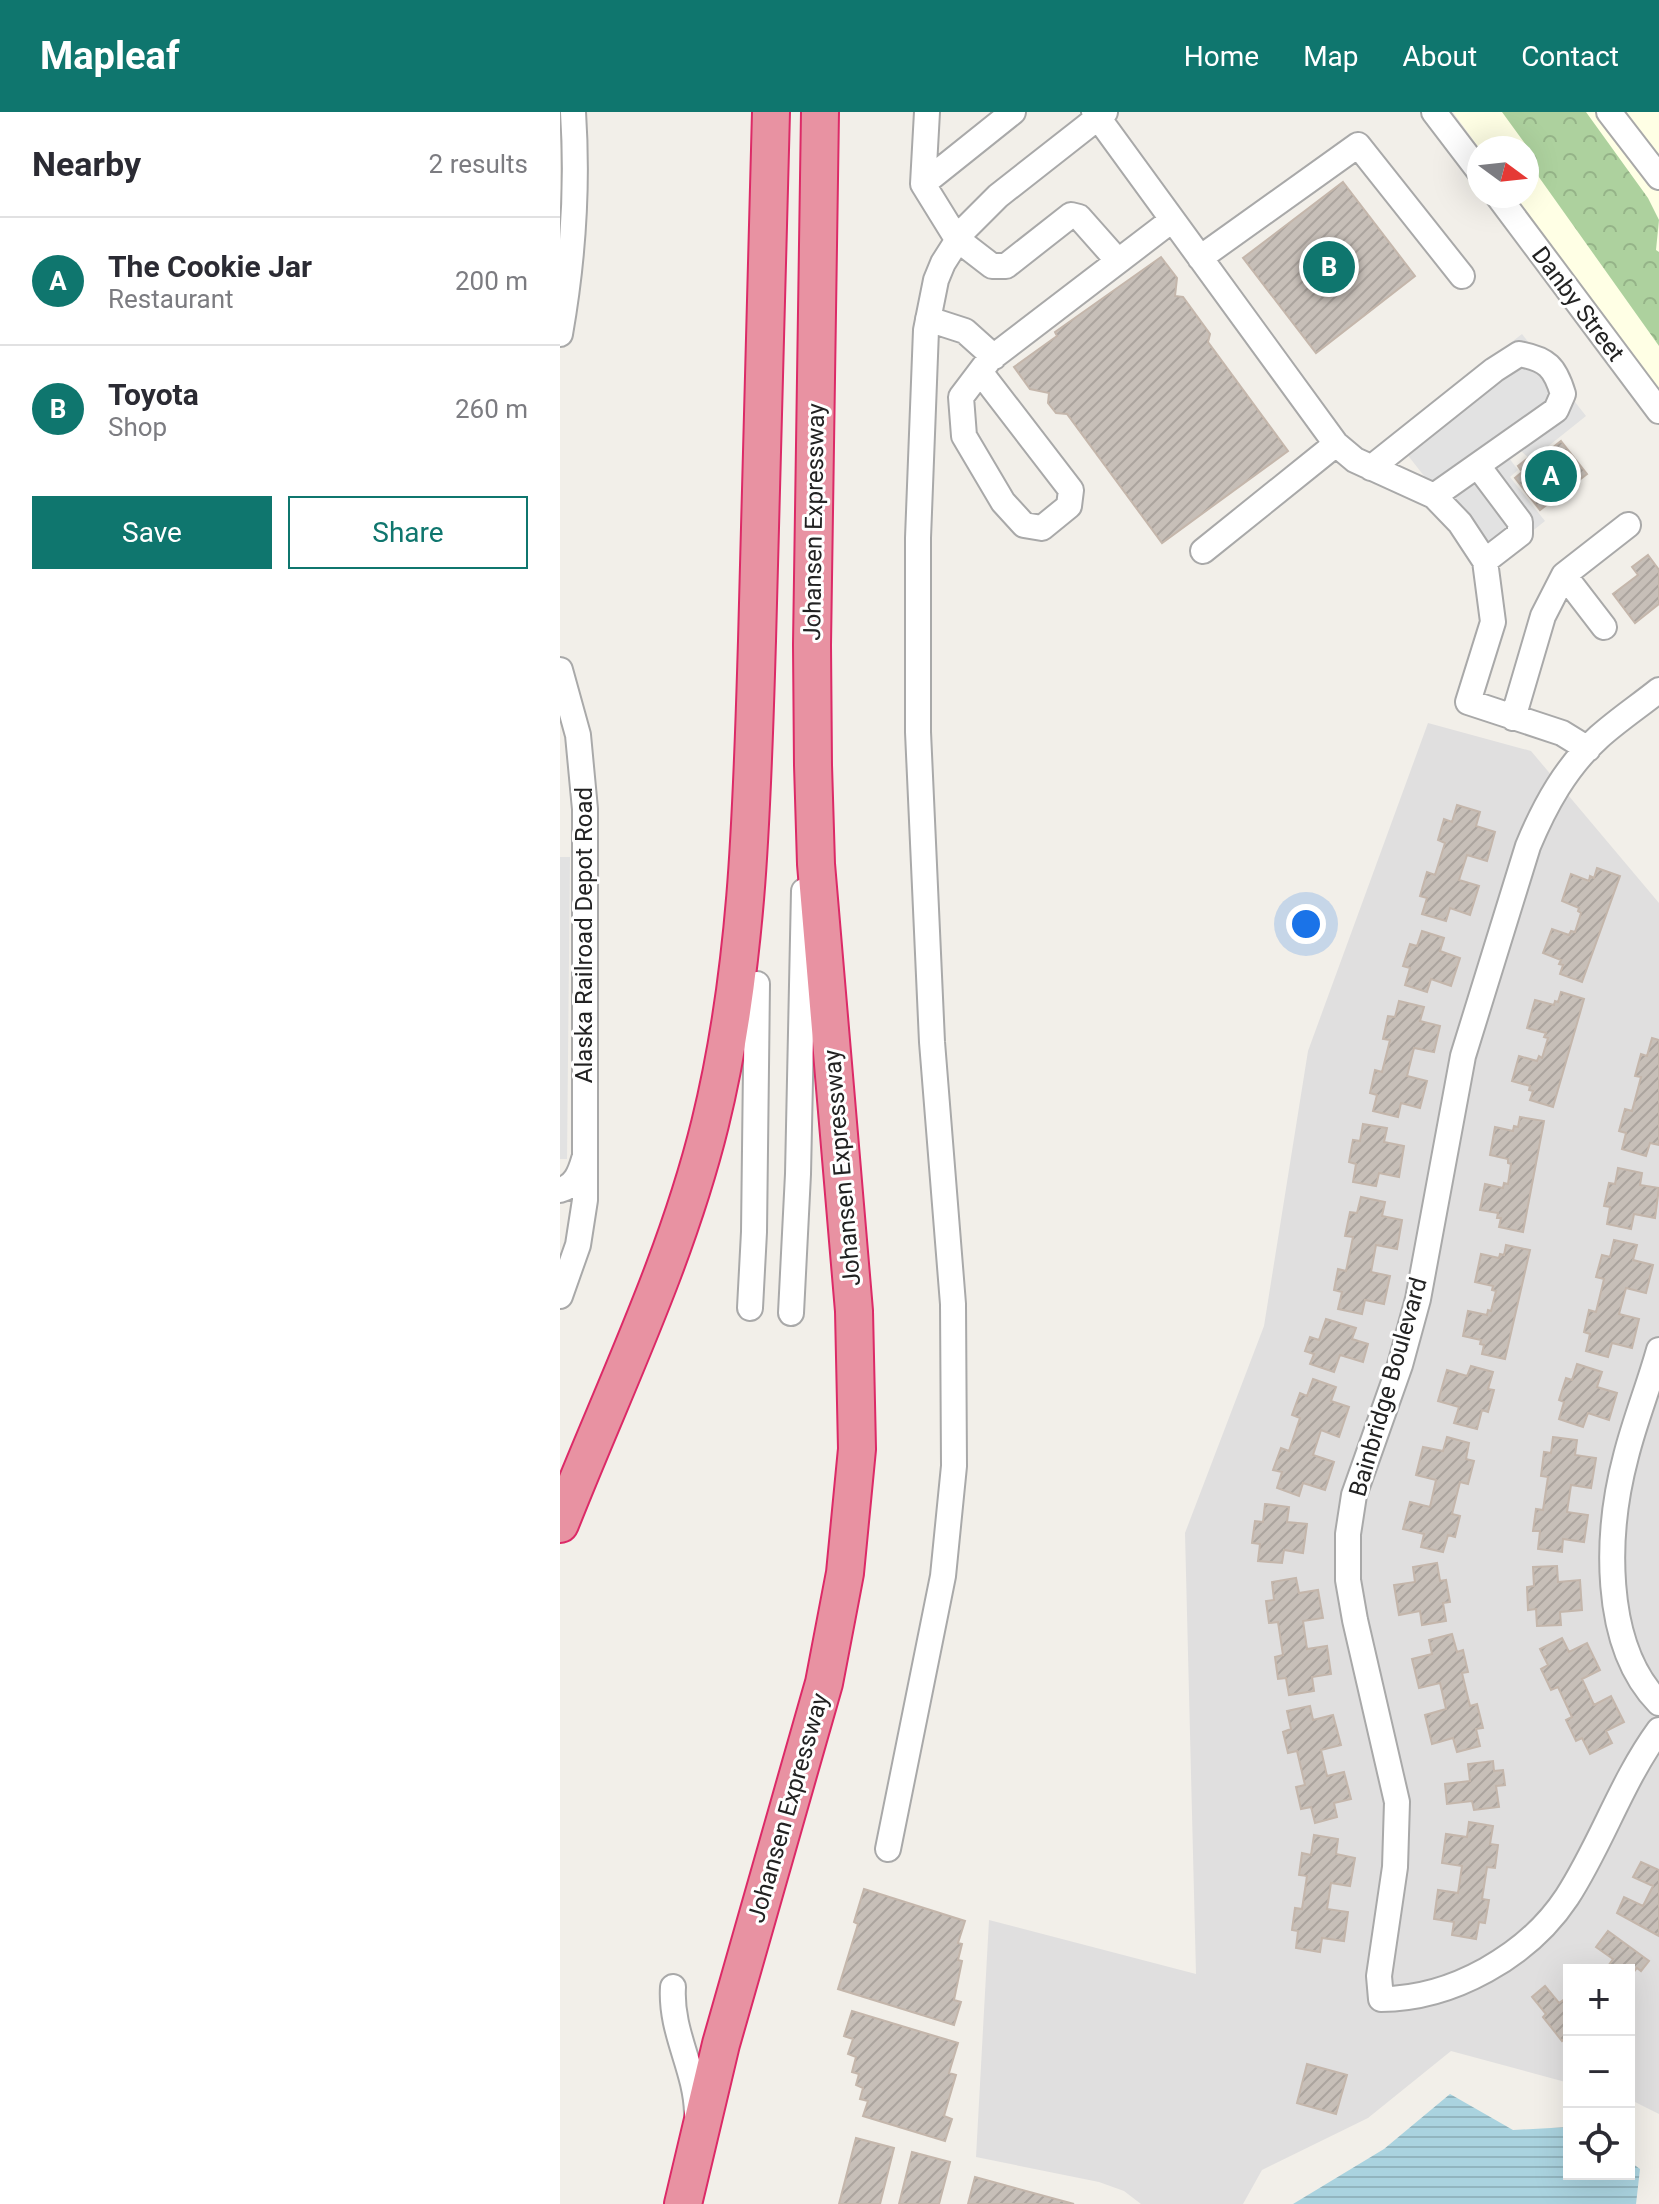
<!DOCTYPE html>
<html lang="en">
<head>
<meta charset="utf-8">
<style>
  body { margin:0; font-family:Roboto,sans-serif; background:#f7f7f7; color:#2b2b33 }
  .controls { position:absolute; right:24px; bottom:24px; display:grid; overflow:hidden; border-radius:0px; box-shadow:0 8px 32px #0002 }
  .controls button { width:72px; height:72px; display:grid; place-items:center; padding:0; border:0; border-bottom:2px solid #e1e1e2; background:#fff; color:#2b2b33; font:40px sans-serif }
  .compass { position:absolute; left:907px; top:24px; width:72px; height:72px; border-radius:50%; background:#fff; box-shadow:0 8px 32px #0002; rotate:105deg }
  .you { position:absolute; left:746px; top:812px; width:28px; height:28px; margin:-20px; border:6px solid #fff; border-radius:50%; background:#1a73e8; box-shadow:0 0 0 12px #1a73e833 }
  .badge { display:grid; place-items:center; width:52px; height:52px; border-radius:50%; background:#0f766e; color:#fff; font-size:26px; font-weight:700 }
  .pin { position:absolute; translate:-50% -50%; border:4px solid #fff; box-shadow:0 2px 8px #0006 }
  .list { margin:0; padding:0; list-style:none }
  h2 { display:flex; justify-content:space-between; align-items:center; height:104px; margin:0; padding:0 32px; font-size:34px }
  h2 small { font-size:26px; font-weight:400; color:#7c7c81 }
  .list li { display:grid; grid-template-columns:52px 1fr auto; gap:24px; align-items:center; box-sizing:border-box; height:128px; padding:0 32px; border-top:2px solid #e1e1e2 }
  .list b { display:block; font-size:30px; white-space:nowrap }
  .list p { margin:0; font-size:26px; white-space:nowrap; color:#7c7c81 }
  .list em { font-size:26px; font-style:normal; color:#7c7c81 }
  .actions { display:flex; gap:16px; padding:24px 32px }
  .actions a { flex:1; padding:18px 0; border:2px solid #0f766e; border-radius:0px; text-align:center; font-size:28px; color:#0f766e }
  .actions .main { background:#0f766e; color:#fff }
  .icon { flex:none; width:44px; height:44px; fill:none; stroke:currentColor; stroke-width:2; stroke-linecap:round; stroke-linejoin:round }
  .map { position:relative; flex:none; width:1099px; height:2092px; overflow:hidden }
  header { display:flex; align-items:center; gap:48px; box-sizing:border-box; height:112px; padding:0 40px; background:#0f766e; color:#fff }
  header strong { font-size:38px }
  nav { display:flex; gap:44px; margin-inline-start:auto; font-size:28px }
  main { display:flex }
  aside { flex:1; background:#fff }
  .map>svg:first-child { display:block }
</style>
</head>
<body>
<header>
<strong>Mapleaf</strong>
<nav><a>Home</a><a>Map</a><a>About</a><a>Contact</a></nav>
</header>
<main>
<aside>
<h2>Nearby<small>2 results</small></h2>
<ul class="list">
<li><span class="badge">A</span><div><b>The Cookie Jar</b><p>Restaurant</p></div><em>200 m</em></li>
<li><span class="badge">B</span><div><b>Toyota</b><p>Shop</p></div><em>260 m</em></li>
</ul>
<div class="actions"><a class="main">Save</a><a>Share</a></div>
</aside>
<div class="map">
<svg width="1099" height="2092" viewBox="0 0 1099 2092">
  <defs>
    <pattern id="forest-crowns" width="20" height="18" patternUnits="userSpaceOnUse" patternTransform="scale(2)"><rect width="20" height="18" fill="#add19e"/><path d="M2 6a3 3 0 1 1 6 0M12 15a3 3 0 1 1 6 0" fill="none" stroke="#95b388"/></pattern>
    <pattern id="water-rules" width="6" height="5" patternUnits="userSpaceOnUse" patternTransform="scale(2)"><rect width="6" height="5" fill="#aad3df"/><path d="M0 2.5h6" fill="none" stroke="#92b5bf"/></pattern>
    <pattern id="building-hatch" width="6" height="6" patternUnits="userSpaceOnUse" patternTransform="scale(2)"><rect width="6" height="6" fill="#c7bfb8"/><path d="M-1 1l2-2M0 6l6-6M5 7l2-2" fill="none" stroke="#aba49e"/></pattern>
  </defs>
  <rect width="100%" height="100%" fill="#f2efe9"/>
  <path fill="#e0dfdf" d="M868,611l103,28 128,152v1211l-30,-15v-129h-60v113l-118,-32 -83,67 -106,52 -19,34h-102l-17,-13 -25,-9 -123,-25 13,-237 207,54 -11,-441 79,-207 44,-275z"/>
  <path fill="#ffffe5" d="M893,0h206v289l-146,-205h14v-48h-48z"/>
  <path fill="url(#forest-crowns)" d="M942,0h84l62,86 11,22 -3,30 3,2v94l-128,-180v-14z"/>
  <path fill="#e2e2e2" d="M962,222l64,82 -55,44 -11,-10 -11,8 9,12 -8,7 35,44 -53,42 -100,-128z
    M0,745h10l-3,302h-7z"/>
  <path fill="url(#water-rules)" d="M890,1982l63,36 56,-3v47h60v-13l11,8 -4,35h-343l91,-55z"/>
  <path fill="url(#building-hatch)" stroke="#c4b6ab" stroke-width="2" d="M783,70l72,94 -99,77 -73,-95z
    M601,145l16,21 -2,18 8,1 27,37 -2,8 80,109 -126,92 -95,-129 -11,-1 -8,-10 1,-10 -19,-4 -16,-22 43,-31 -2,-4z
    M1001,329l26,33 -47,36 -25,-32 7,-6 -4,-6 10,-8 4,6z
    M1088,443l11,15v34l-24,19 -22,-29 25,-19 -6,-8z
    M897,693l23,7 -4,14 19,6 -8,29 -20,-6 -8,25 20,6 -9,29 -20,-7 -4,13 -24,-7 5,-16 -7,-2 7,-24 8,3 10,-32 -7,-3 6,-21 8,3z
    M1037,756l23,8 -38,106 -22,-8 3,-9 -4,-1 2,-4 -18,-7 9,-24 17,6 2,-4 4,1 6,-19 -3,-2 1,-3 -17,-7 9,-27 18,7 1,-5 4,2z
    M862,819l22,7 -4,13 20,7 -9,28 -20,-7 -4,13 -22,-7 5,-17 -7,-2 7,-22 7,2z
    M1001,880l23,7 -31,108 -23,-7 3,-9 -4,-1 1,-4 -18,-5 7,-25 18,5 2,-5 3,2 6,-20 -4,-1 2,-4 -19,-5 8,-28 19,5 1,-4 3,1z
    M839,889l25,6 -4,14 20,5 -6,26 -20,-4 -7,28 20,5 -7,27 -19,-5 -3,14 -25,-6 4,-16 -7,-2 5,-23 7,2 8,-32 -7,-1 5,-23 7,1z
    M1092,926l7,2v105l-9,-2 -4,13 -24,-7 4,-16 -7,-2 6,-22 7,2 9,-34 -6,-1 6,-22 6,2z
    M960,1005l24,4 -21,111 -24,-5 2,-9h-4l1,-5 -18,-3 5,-26 18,4 1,-5 4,1 3,-20 -3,-1v-4l-18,-4 5,-28 18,4 1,-5 4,1z
    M803,1012l24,4 -3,14 20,4 -5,31 -20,-4 -3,13 -23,-4 3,-18 -7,-2 4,-22 7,1z
    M1058,1056l24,5 -2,12 19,3 -4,30 -21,-4 -3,15 -24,-5 3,-17 -6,-1 5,-23 6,1z
    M801,1085l24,5 -3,14 20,4 -5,29 -21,-4 -5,27 19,4 -6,28 -19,-4 -3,14 -24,-5 4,-17 -8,-2 4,-21 8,2 7,-34 -8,-1 5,-24 7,1z
    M1054,1128l23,5 -4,15 20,5 -7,28 -20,-5 -7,26 20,5 -7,29 -20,-5 -4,14 -22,-6 4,-17 -6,-2 5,-22 7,2 8,-33 -8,-2 6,-22 8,2z
    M946,1133l24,5 -25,109 -23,-5 2,-9 -4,-1 1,-4 -18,-4 5,-25 19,4 1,-5 3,1 5,-20 -4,-1 1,-4 -18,-4 6,-28 18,4 1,-4 4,1z
    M766,1207l30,9 -4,11 16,5 -5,18 -23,-7 -6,17 -24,-8 4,-10 -9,-3 5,-14 9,3z
    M1017,1252l25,8 -5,15 20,6 -8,27 -21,-7 -5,14 -24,-8 5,-17 -5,-2 7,-22 6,2z
    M911,1254l22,6 -5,17 6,1 -6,22 -6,-2 -5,19 -23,-6 5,-16 -21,-6 9,-31 20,6z
    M753,1267l23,8 -5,14 18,6 -10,30 -18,-7 -8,25 21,7 -9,28 -22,-7 -4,13 -22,-8 5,-16 -9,-2 8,-22 8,3 11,-33 -8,-3 8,-22 7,3z
    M887,1325l22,6 -3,16 8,2 -6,23 -8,-2 -8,32 8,2 -5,21 -7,-2 -5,17 -22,-5 3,-13 -21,-5 7,-27 20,5 6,-27 -20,-5 7,-28 20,4z
    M993,1325l24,3 -2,15 21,3 -5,30 -20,-3 -4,27 21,3 -4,27 -21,-3 -1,13 -24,-3 2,-18h-7l3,-22 7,1 5,-33 -7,-1 3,-24 7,1z
    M705,1392l24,3 -2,15 20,2 -4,29 -19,-3 -2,13 -24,-2 2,-17 -8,-1 3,-22 8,1z
    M877,1451l3,18 6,-1 4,22 -7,1 3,18 -24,4 -2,-14 -21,4 -5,-30 21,-3 -2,-15z
    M997,1454l1,16 22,-2 2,30 -22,2 1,13 -24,1 -1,-17 -8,1 -1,-23 7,-1 -1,-19z
    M736,1466l3,15 19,-3 5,28 -20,3 4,28 20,-3 4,28 -19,3 2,14 -25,4 -3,-17 -8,1 -3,-22 8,-2 -5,-33 -9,1 -3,-22 8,-1 -2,-18z
    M892,1522l5,18 6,-2 5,22 -6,1 8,33 7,-2 6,24 -7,1 4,17 -23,6 -4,-14 -21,6 -7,-29 21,-6 -6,-26 -21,5 -7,-29 20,-5 -3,-14z
    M1002,1526l7,14 18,-9 13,27 -18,9 12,26 17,-9 13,26 -18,9 6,12 -22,11 -8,-16 -6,3 -10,-21 6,-3 -14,-30 -7,3 -10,-21 7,-4 -8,-16z
    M750,1594l3,14 20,-5 8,30 -20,5 6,26 17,-4 7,27 -17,4 3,14 -22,6 -4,-16 -10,2 -5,-22 9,-2 -8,-34 -9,2 -5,-21 8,-3 -4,-18z
    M933,1649l1,10 9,-1 2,15 -9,1 3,21 -25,3 -2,-9 -25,3 -2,-20 25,-3 -2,-17z
    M909,1710l24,4 -3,18 8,1 -3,23 -8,-1 -5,32 7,1 -4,23 -6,-1 -3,17 -24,-4 2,-13 -20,-3 4,-29 20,3 4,-27 -20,-3 4,-29 21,3z
    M754,1723l24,4 -2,15 19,4 -5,28 -19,-3 -4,26 21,3 -4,29 -22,-3 -2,14 -24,-4 2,-17 -6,-1 3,-22 7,1 5,-33 -8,-1 3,-22 9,2z
    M1081,1750l18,8v66l-42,-23 7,-16 19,9 10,-20 -20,-9z
    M304,1777l101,32 -7,22 4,1 -4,16 4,1 -8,39 7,2 -7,23 -116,-36 20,-65 -4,-2z
    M1048,1819l41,30 -8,10 -4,-3 -8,10v-8l-23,-1 7,-10 -17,-12z
    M985,1874l14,17 10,-7v39l-7,6 -19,-24 3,-3 -14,-17z
    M292,1899l106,32 -9,30 7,2 -12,41 8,3 -7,22 -82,-25 5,-15 -8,-2 3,-11 -7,-3 3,-11 -7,-2 4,-15 -8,-3 5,-15 -9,-3z
    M747,1952l40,11 -11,39 -39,-11z
    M296,2026l38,10 -14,56h-41z
    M352,2040l38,10 -11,42h-40z
    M415,2065l99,27h-106z"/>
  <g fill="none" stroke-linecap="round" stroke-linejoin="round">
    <defs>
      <path id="minor" d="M367,0l-4,72 34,55 35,27h14l65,-51 8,2 39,44
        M534,0l242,332 19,16 79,36 26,27 25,38 8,61 -25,80 94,31 26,16
        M874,0l45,59
        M1049,0l50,65
        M363,72l90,-72
        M938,84l161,215
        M640,146l158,-113 104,131
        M368,207l37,12 29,26
        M0,222c13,-74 18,-147 13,-222
        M421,261l90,117 -2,16 -27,22 -18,-3 -21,-23 -39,-66 -3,-39 28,-37 183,-140
        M918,354l42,56v12l-35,27
        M811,356l123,-98 25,-16c28,5 36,13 44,40l-7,16 -122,86
        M643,439l133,-107
        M1004,463l40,52
        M0,558l18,65 7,74v391l-7,45 -18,51
        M1099,578c-20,16 -41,30 -60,47 -33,30 -54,68 -71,109l-65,210 -45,243 -18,66 -46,130 -6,39v46l7,40 42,182 -2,65 -16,109 2,23c71,0 147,-43 186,-102 35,-54 54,-115 92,-167
        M953,606l30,-102 21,-41 64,-50
        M0,1078c15,-4 20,-17 24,-31
        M190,1196l4,-76 3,-248
        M231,1201l7,-139 6,-283
        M1099,1238c-10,36 -24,70 -33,106 -20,75 -25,188 33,247
        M328,1737l55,-273 11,-110 -1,-162 -21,-262 -14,-310v-194l8,-208 10,-50 7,-17 21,-33 34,-34 107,-84
        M113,1875c-3,45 23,82 24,126"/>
      <path id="highway" d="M0,1412c52,-132 116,-262 150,-400 39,-158 42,-321 47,-483 5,-176 9,-353 14,-529
        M123,2092l38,-160 103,-361 21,-110 12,-124 -3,-138 -38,-447 -3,-99 -1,-120 8,-533"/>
    </defs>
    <use href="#minor" stroke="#a9a9a9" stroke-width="28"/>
    <use href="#highway" stroke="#dc2a67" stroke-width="40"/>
    <use href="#minor" stroke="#fff" stroke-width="24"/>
    <use href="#highway" stroke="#e892a2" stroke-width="36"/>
  </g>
  <g text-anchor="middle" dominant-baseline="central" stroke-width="6" stroke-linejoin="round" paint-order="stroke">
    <g font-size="24" fill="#222" stroke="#fff">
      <text transform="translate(1018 192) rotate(53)">Danby Street</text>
      <text transform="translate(254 410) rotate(-89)">Johansen Expressway</text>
      <text transform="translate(24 823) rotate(-90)">Alaska Railroad Depot Road</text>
      <text transform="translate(282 1056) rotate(-95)">Johansen Expressway</text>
      <text transform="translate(828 1275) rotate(-74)">Bainbridge Boulevard</text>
      <text transform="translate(228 1696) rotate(-74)">Johansen Expressway</text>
    </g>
  </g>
</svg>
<div class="controls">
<button>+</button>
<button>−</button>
<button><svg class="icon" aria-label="locate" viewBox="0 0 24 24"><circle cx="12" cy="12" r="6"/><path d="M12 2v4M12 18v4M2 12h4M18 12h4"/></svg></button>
</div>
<svg class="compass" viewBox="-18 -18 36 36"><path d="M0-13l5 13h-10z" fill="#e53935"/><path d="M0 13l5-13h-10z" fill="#7c7c81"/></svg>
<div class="you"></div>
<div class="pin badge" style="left:991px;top:364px">A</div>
<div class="pin badge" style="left:769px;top:155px">B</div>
</div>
</main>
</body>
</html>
